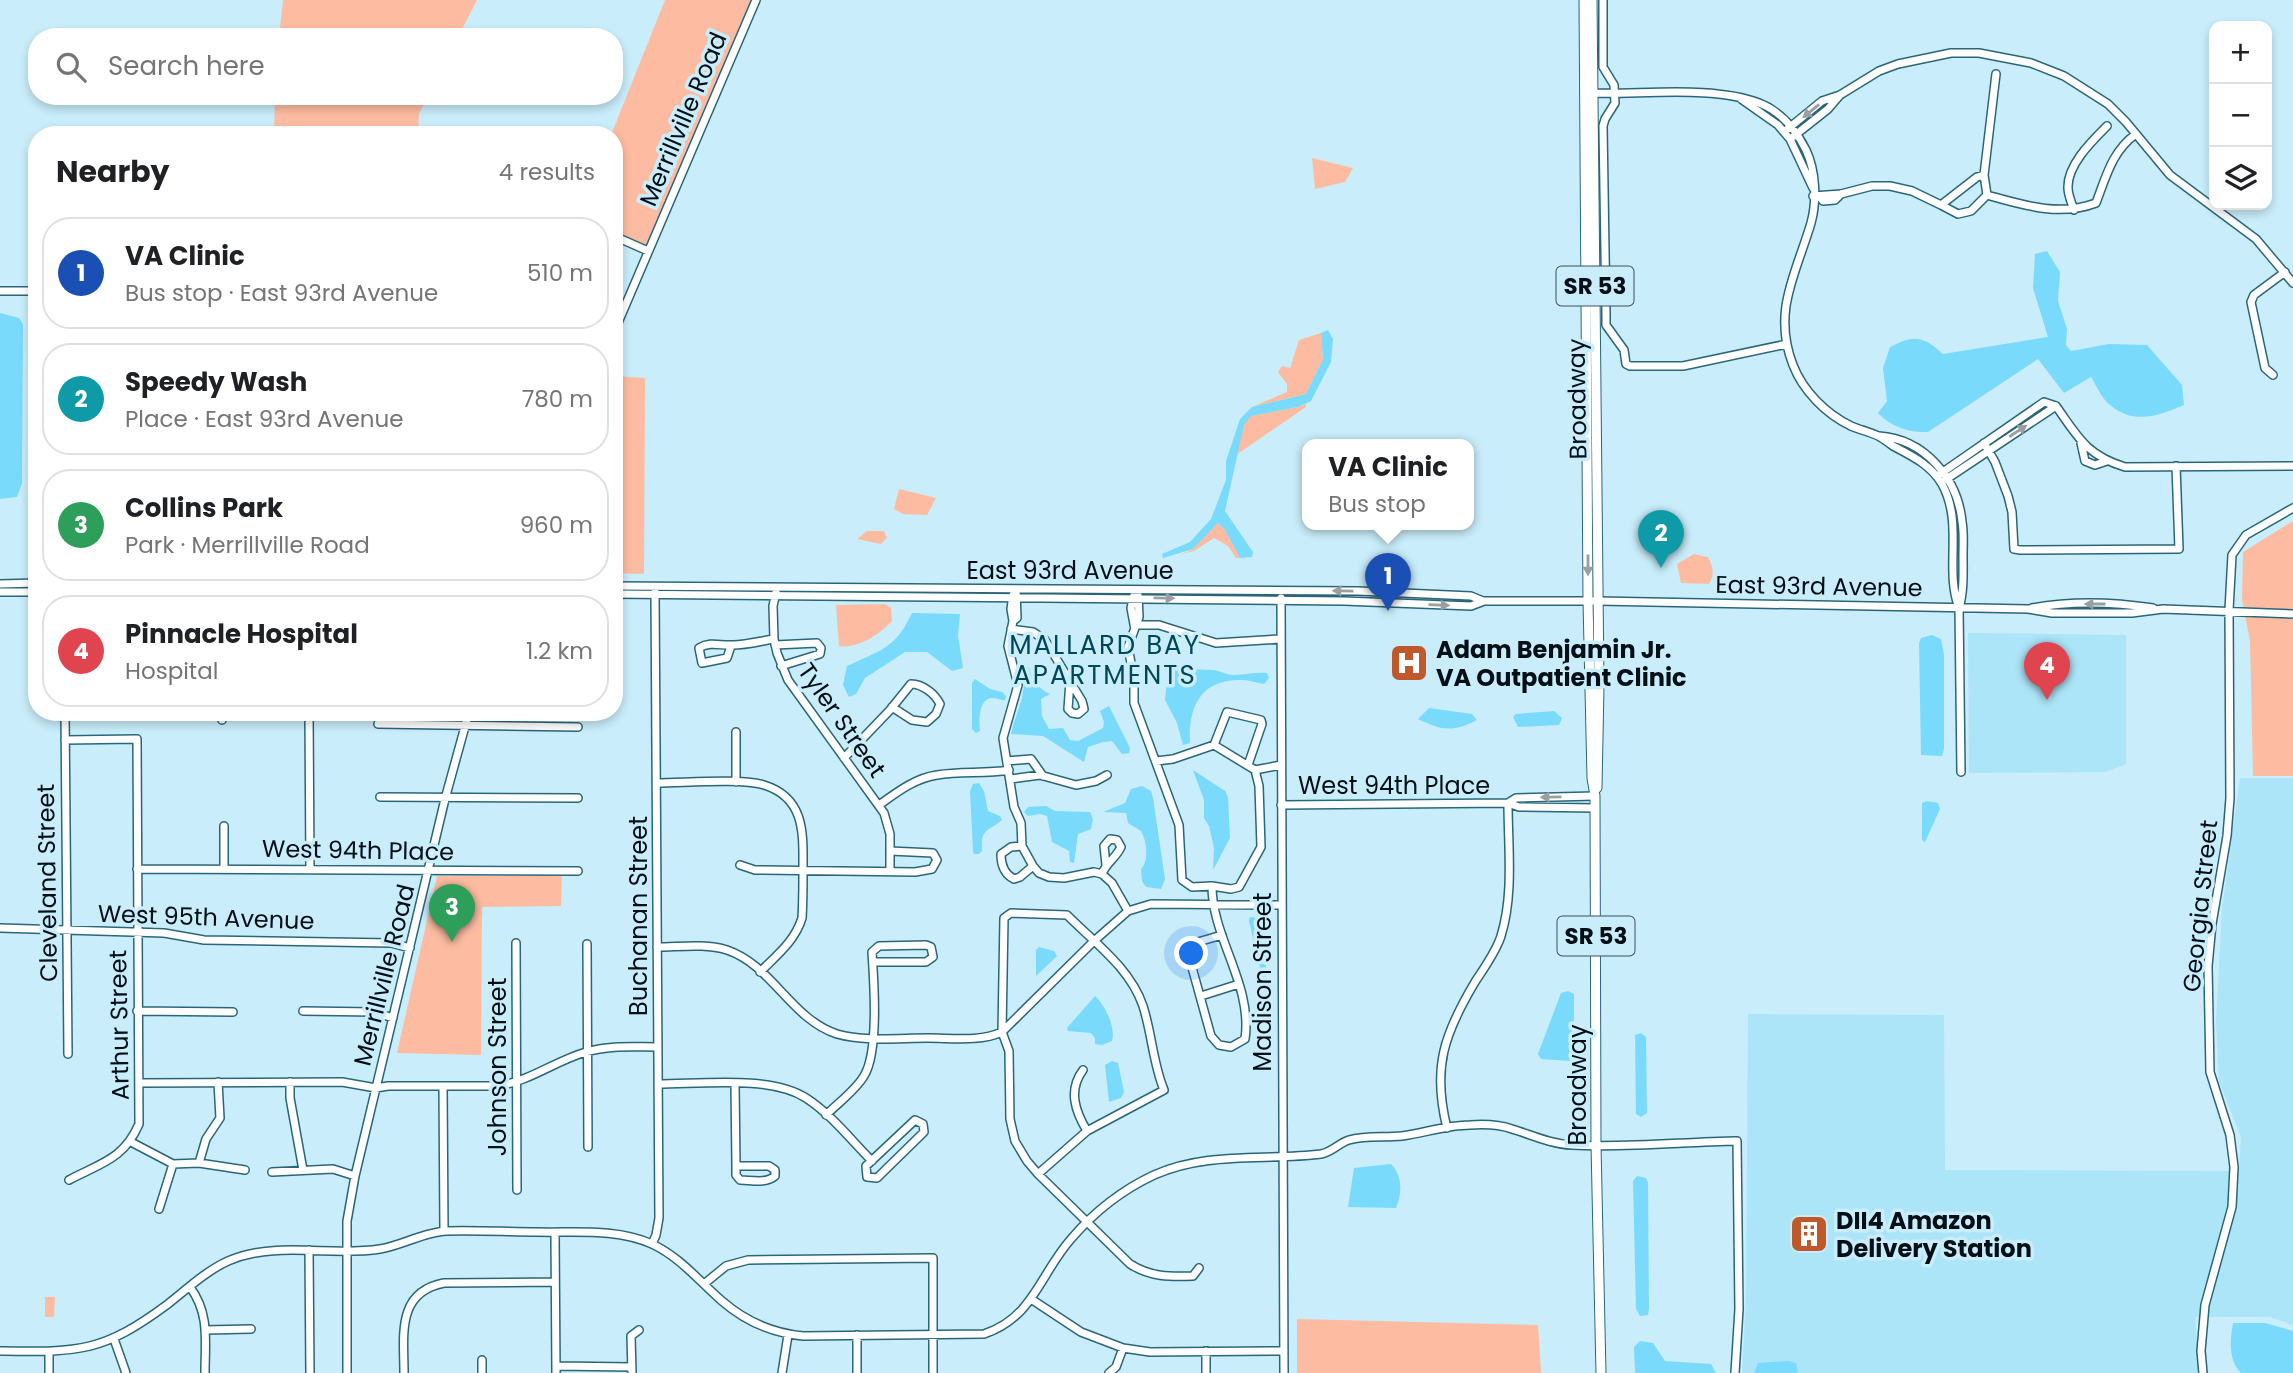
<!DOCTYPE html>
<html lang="en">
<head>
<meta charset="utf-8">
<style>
  body { margin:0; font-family:Poppins,sans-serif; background:#f2f2f2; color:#202124 }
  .controls { position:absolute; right:21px; top:21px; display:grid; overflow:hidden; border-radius:14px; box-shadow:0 4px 10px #0003 }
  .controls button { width:63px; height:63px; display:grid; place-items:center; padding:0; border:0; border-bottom:2px solid #e0e0e0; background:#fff; color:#202124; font:35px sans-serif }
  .you { position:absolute; left:1192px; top:954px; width:24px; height:24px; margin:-18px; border:5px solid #fff; border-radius:50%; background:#1a73e8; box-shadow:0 0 0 10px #1a73e833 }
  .badge { display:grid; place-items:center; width:46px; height:46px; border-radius:50%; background:#b45309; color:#fff; font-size:23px; font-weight:700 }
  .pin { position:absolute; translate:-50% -58px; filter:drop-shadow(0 2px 4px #0008) }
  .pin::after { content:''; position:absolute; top:37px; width:24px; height:21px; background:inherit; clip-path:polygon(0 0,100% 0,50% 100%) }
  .popup { position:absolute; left:1302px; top:439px; width:172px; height:91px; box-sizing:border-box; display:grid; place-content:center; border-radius:14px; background:#fff; filter:drop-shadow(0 2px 5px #0005); font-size:23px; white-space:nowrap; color:#757577 }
  .popup b { font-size:26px; color:#202124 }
  .popup::after { content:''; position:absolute; left:50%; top:100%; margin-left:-14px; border:14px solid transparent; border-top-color:#fff }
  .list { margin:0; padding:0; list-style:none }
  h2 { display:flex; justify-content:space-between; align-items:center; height:91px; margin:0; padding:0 28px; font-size:30px }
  h2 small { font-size:23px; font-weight:400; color:#757577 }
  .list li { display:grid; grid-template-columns:46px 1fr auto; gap:21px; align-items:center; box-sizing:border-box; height:112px; margin:0 14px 14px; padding:0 14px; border:2px solid #e0e0e0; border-radius:28px }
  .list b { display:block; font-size:26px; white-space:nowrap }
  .list p { margin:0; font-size:23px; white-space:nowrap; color:#757577 }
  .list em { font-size:23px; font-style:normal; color:#757577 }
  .icon { flex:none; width:38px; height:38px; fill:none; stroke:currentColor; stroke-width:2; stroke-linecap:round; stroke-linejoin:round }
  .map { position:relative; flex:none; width:2293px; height:1373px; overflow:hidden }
  .search { position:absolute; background:#fff; box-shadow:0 4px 10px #0003; left:28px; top:28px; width:595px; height:77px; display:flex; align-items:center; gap:18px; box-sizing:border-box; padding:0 24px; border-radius:28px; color:#757577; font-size:26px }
  .panel { position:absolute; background:#fff; box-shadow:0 4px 10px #0003; left:28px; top:126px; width:595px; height:595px; border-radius:28px }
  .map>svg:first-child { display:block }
</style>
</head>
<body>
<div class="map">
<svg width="2293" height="1373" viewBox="0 0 2293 1373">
  <rect width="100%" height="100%" fill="#c9edfa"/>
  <path fill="#ace4f8" d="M1968,633l158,2v129l-20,8 -137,1z
    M2240,778h53v547l-23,-8h-75l4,56h-457l4,-75 2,-284 196,1 1,155 294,1 2,-34 -22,-56 -3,-60 6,-112z"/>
  <path fill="#fdbca1" d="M283,0h194l-19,37h-179z
    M665,0h90l-107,251 -34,-15v-101h-3z
    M275,96h153l-9,18 -1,21h-144z
    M1312,158l41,10 -8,14 -30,7z
    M1321,333l2,26 -17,35 -54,13 35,-15v-8l-9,-12 4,-6 8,2 9,-28z
    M614,376l31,2 -1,196 -30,-1z
    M1306,404v3l-70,48 8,-30 6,-9 48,-9z
    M899,489l37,9 -9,17 -24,-1 -9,-5z
    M2293,521v255h-40l-3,-135 -8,-41 1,-48z
    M1218,523l7,7 15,28h-4l-8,-12 -14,-8 -20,13 -12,3 11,-5z
    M867,531h17l3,7 -6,6 -24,-5z
    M1694,554l14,3c5,9 7,18 1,27l-28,-1 -4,-19z
    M885,604l6,4 1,13c-12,13 -34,28 -53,25l-3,-41z
    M437,876h125l-1,30 -79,1 -1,148 -84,-2z
    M45,1297h10l-1,20h-9z
    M1297,1319l241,6 3,48h-244z"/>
  <path fill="#7adafb" d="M2047,251l13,21 -2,29 9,28 -1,16 5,6 38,-7 38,1 35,40 2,20c-26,11 -50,20 -74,0 -8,-6 -14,-20 -19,-28l-27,16 -26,-34 -110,73c-18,1 -37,-5 -50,-19l9,-12 -4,-33 7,-21c25,-13 33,-11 53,7l105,-17 -15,-49 2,-34z
    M0,313l19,5 4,6 -1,159 -5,14 -17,2z
    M1328,330l5,9 -2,23 -20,39 -13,6 -47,9 -7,9 -19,86 28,41 -1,5 -12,1 -15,-28 -7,-7 -25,26 -30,9 -1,-4 28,-12 21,-23 15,-39v-19l14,-42 12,-12 54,-13 17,-35 -2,-26z
    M912,613l48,1 -2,22 5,32 -11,3 -25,-19h-22l-40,26 -9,16 -7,3 -6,-12 4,-19c34,-16 48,-17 65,-53z
    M1932,635l9,4 3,16v94l-2,7 -21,-1 -2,-112 2,-5z
    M1169,662c22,8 21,7 43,8 7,0 14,5 22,5 11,0 21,-3 33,-2l2,5 -5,6c-7,-1 -14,-4 -22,-4 -41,-1 -54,26 -52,63l-7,2 -6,-22 -12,-23 2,-21 -3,-15z
    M1024,666l5,2c2,11 12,23 21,26l-9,5 1,17 7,13 14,-1 7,12 8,1 25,-13 1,-6 -4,-11 9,-5 21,42 -1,5 -7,1 -10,-13 -9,1 -15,5 -4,15 -41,-26 -32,-2c6,-26 17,-39 11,-67z
    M975,679l15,10 12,3 4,4 -1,4c-5,0 -9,-2 -13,-2 -14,1 -13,24 -12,33l-4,2 -4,-4v-46z
    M1429,708l43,6 5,6c-23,12 -35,11 -59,-1z
    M1554,711l8,7 -3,7 -41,2 -5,-10 3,-3z
    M1193,770l32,21 3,6 2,41 -17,32 1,-22 -5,-22 -5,-8v-18z
    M979,783l5,8 4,20 12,5 2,4c-15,13 -21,7 -20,31l-3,3h-5l-1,-3 -3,-60 3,-7z
    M1142,786l9,5 2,7 12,81 -4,10 -15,-2 -4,-6 -1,-12c8,-8 6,-28 0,-38l-13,-8 -2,-10 -23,-1 22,-9 6,-14z
    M1927,801l11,2 2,6 -15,33 -3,-2v-37z
    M1046,806l9,5 35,1 3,7 -2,10 -13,5 -4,29 -4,-1 -1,-11 -17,-9 -5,-26 -7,-2 -12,2 -4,-4 4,-5z
    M1250,917l16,2v62h-3l-14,-60z
    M1039,947l15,4 3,5 -21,20v-26z
    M1568,991l6,3v57l-4,10 -29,-2 -3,-5 23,-61z
    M1095,996c10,9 21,32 17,45l-10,4 -7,-1v-6l-4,-5 -23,-2 -1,-3z
    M1641,1033l5,4 1,76 -6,4 -5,-3 -1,-79z
    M1112,1061l6,2 6,29 -3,6 -12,4 -4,-37z
    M1391,1164c12,12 11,30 5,44l-48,-1 6,-39z
    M1637,1176l9,2 2,5 1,126 -1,6 -8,1 -4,-7 -3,-128z
    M2233,1323h32l28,8v42h-52c-13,-13 -11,-33 -8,-50z
    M1640,1341l13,2 12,18 46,3 5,9h-81l-1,-26z
    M1788,1361l8,2 2,10h-44l4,-10z"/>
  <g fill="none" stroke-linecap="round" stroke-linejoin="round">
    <defs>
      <path id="minor" d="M1603,0v67l11,18 1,18 -10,16 -2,7 3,188v11l18,25 2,14 4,2h53l104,-22
        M1590,93c50,2 123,-8 169,10 21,8 37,27 47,47 10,21 11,51 5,73 -15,51 -39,88 -18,142 10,26 33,49 58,61 9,4 20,6 29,11 5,3 9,6 13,9 19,10 38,19 49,38 22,40 2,85 17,124
        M1741,99l37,26 12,14 23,49
        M1784,132l38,-31 18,-6 39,-24 19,-7 53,-11h28l52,10 33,13 44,28 18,18 44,53 86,64 37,44
        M1794,136l34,-27 12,-14
        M1984,175l-7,2 -36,28 17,9 13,-3 16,-16 -3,-20 12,-101
        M1987,195c36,10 72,22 109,8 10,-26 16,-52 40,-69
        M1813,196l28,-2 31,-8h18l22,5 29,14
        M1819,196l4,5 12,-1 6,-6
        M2074,210c-2,-6 -6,-15 -6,-22 -1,-23 24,-47 39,-62
        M614,236l34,15
        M0,291h37
        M614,332l142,-332
        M2273,375l-8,-7 -14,-66 3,-7 31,-23
        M2056,406c22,31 30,49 69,61l168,-1
        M1879,436c45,3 79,42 83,86 2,11 1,22 1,33 0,18 1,36 -4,53l2,164
        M1984,443l11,19 13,34 4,16 2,37 6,1 159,-1 -3,-83
        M2081,443l4,18 10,4 12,-4
        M1940,474l104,-72 12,4
        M1945,480l111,-74
        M0,584l37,-1
        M614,586l744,5 113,5 12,5
        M0,592h37
        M776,592l-3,14 1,33 3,14 11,27 96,133 6,21v37
        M1016,592l1,26 -4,3 -5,25 10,39 -15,53 11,69 7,16 1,23 11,20 6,7 10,4 15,1 30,-6 8,2 10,9 16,28
        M614,594l730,7 127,5 13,-5h114l430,8 24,4h80l31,-4 130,5
        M1013,595l-2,14 2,12
        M1134,595l-3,13 3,16
        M1138,595l1,22 -11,30 6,32v24l45,122 3,55 10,7 20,-1 19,3 8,-2 22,-40 -2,-61 -4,-16
        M1281,598l3,775
        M2032,608c38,-7 82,-6 121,0
        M1134,625h25l57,18 64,-4
        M1011,629l22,3 12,8 37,61 2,8 -6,5 -6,-1 -4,-4 2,-28
        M775,645l42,-2 4,5 -1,6 -39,12
        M731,646l-4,12 -25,5 -3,-15c12,-7 21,-2 34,-3 13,0 28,-4 41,-6
        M65,712l3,342
        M309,712l1,157
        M222,720v-8
        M378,724l200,3
        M736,732v50
        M65,740l72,-1 2,385c-15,35 -38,39 -70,56
        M1214,745l13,-33 34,8 1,4 -14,41
        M844,758l46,-48 21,-26c12,0 24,10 29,20l-4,10 -9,8 -15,-2 -20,-13
        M1007,761l24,-2 12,17
        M1156,761l17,-2 41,-14 41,25 26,-5
        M1011,779l29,-4 36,10 20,-4 11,-6
        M657,783c28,0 82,-5 107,2 42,13 39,50 39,85 0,16 0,32 -1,48 -7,23 -25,37 -42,54
        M380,797l198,1
        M1508,803l8,-5 79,-2
        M879,805c17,-12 36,-27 58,-30 24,-4 48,-1 72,-5
        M1281,805l227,-2 11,4 76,1
        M224,826v42
        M1022,846l-11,1 -10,7c0,10 3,20 13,25l6,-2 13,-11
        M740,865l15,5 160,2 17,-3 5,-9 -4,-7 -43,-2
        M137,869l441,2
        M1102,874c4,-11 14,-16 19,-27l-4,-7 -7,-1 -6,7 2,19
        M1212,886c0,52 41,99 33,153l-14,8 -12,-2 -8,-9 -23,-83 3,-9 31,-9
        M0,928l164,5 40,7 187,3 19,5
        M516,943l1,247
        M587,944l1,203
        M657,947c22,0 48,-4 70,3 45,15 64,69 110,84 28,8 62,4 91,4 24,0 52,4 74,-6l92,-91 34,-30 23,-7 130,1
        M1201,996l38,-12
        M137,1011l96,1
        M303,1011l71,1 19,6
        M1083,1070c-15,20 -8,41 4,61
        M290,1082v16l13,72
        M140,1083l202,-1 34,6 12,-2h110c32,-5 57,-25 88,-34 23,-7 47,-5 72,-5
        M658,1084c42,0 113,-9 148,14 25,16 45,42 66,63
        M735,1084l1,82v9l4,5c11,0 26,4 35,-4v-6l-6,-4h-33
        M443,1086l1,145
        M826,1115c13,-13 29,-24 38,-39 15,-24 10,-94 8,-124l7,-6 47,-1 5,2 2,10 -7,5h-53
        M915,1120l8,4 1,8 -47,46 -10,-1 -1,-11z
        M1447,1128c-15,-60 -3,-94 28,-146 9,-14 21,-30 26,-46 13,-42 7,-89 7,-133
        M131,1142l42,22 26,-1 46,7
        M199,1163l7,-24 14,-21 -2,-36
        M272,1172l61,-3 22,7
        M1038,1174l49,-43 77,-41c-11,-26 -12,-56 -21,-84 -13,-38 -48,-63 -76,-91l-56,-2 -7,5 -2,114 7,19 1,68 5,22 12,20 11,13 92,90c20,13 40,13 63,12l6,-8
        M159,1209l14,-45
        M555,1233l1,140
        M652,1244l4,-9 3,-17 -4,-626
        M309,1250l1,123
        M704,1284l22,-18 22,-6 185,-2v115
        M190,1287c20,27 15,54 15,86
        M1031,1299l50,33 42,16 27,4 134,-1
        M205,1330l46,-1
        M857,1335v38
        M114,1339l12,34
        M0,1351c79,1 102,2 168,-47 19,-15 38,-33 60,-43 49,-21 102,-4 152,-12 23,-4 44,-17 67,-18 30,-1 60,1 90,1 38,1 79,-4 115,12 28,13 47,37 70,57 23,20 50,32 81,35l181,-2c49,-16 56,-60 87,-95 23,-27 51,-49 83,-64 53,-24 111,-14 167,-21 11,-2 18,-11 28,-14 17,-5 36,-2 53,-4 22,-3 45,-11 68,-11 14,-1 28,-1 42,4 20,6 39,15 60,16 55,3 110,-3 165,-4l2,168 -4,64
        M1206,1351v22
        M49,1352v21
        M556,1366l76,1
        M347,1373v-152l8,-45 90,-377 24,-87
        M404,1373c0,-37 -8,-81 40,-90l111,-1
        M482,1373v-13
        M632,1373l-1,-37 8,-6
        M782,1373l6,-38
        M1109,1373l7,-6 7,-19
        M2203,1373l-2,-22 4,-46 27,-98 2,-40 -4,-32 -20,-63 -2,-106 4,-42 15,-88 3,-38 -1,-188 3,-55 14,-20 47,-27"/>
      <path id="major" d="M1584,0l4,601 4,177 3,18 1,349 5,228
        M1592,0l7,686 -2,102"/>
    </defs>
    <use href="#minor" stroke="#2a667a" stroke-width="10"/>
    <use href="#major" stroke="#2a667a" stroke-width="11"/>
    <use href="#minor" stroke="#fff" stroke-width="7"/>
    <use href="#major" stroke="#fff" stroke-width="9"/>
  </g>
  <defs><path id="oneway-solid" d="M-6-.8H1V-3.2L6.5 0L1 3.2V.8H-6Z" transform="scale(1.75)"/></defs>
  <g fill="#999fa2">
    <use href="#oneway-solid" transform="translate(1811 111) rotate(141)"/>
    <use href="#oneway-solid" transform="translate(2018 431) rotate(-33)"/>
    <use href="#oneway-solid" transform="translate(1588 565) rotate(90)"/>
    <use href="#oneway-solid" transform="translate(1343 591) rotate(-179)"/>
    <use href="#oneway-solid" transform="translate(1164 598) rotate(1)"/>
    <use href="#oneway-solid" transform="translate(2095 604) rotate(180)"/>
    <use href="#oneway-solid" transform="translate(1439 605) rotate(2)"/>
    <use href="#oneway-solid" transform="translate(1551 797) rotate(179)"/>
  </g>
  <defs>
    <symbol id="hospital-square" viewBox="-11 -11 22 22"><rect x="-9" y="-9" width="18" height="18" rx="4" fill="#bf592b" stroke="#c9edfa"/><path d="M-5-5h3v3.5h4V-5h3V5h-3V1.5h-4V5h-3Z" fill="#fff"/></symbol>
    <symbol id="building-square" viewBox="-11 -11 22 22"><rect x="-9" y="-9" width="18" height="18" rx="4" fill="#bf592b" stroke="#c9edfa"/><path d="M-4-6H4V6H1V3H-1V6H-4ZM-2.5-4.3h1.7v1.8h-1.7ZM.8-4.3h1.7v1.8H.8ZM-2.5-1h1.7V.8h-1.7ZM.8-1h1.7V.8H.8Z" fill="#fff"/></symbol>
  </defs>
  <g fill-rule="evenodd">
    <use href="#hospital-square" x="1387" y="641" width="44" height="44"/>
    <use href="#building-square" x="1787" y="1212" width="44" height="44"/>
  </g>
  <g text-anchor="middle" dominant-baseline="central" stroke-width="7" stroke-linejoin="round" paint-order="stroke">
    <g fill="#c9edfa" stroke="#3c515a" stroke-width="2">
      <rect x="1556.5" y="266.5" width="77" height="39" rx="5"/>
      <rect x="1557.5" y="916.5" width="77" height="39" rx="5"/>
    </g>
    <g font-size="23" font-weight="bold" fill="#000e16">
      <text x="1595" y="286">SR 53</text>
      <text x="1596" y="936">SR 53</text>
    </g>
    <g font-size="24" fill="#000e16" stroke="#c9edfa">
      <text transform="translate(683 119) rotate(-67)">Merrillville Road</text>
      <text transform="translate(1577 399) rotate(-91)">Broadway</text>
      <text x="1070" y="570">East 93rd Avenue</text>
      <text transform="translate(1819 586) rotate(1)">East 93rd Avenue</text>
      <text transform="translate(842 720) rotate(55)">Tyler Street</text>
      <text x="1394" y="785">West 94th Place</text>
      <text transform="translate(358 850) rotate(1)">West 94th Place</text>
      <text transform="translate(47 883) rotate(-91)">Cleveland Street</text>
      <text transform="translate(2200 906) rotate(-84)">Georgia Street</text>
      <text transform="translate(638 916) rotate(-90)">Buchanan Street</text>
      <text transform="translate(206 917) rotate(2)">West 95th Avenue</text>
      <text transform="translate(384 975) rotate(-76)">Merrillville Road</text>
      <text transform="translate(1262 982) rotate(-90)">Madison Street</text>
      <text transform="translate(119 1025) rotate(-91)">Arthur Street</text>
      <text transform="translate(497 1067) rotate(-90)">Johnson Street</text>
      <text transform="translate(1577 1085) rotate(-90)">Broadway</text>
    </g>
    <g font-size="24" font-weight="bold" fill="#000e16" stroke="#c9edfa" text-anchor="start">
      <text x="1436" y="649">Adam Benjamin Jr.<tspan x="1436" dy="28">VA Outpatient Clinic</tspan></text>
      <text x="1836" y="1220">DII4 Amazon<tspan x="1836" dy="28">Delivery Station</tspan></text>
    </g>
    <g font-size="26" letter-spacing="2" fill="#00475a" stroke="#c9edfa">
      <text x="1105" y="645">MALLARD BAY<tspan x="1105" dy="30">APARTMENTS</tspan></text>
    </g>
  </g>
</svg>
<div class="controls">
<button>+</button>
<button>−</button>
<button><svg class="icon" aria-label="layers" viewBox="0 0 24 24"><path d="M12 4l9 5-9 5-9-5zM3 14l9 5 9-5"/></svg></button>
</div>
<div class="you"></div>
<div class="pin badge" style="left:1388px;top:611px;background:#1a4fb4">1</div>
<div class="popup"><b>VA Clinic</b>Bus stop</div>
<div class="pin badge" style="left:1661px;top:568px;background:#0f9aa8">2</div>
<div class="pin badge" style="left:452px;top:942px;background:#2e9e5b">3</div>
<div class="pin badge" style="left:2047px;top:700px;background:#e0444e">4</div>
<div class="search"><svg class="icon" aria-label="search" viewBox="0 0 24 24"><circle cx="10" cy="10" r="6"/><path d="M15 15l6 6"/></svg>Search here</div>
<section class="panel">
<h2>Nearby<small>4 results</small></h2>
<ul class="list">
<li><span class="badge" style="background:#1a4fb4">1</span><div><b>VA Clinic</b><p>Bus stop · East 93rd Avenue</p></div><em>510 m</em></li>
<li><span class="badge" style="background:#0f9aa8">2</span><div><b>Speedy Wash</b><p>Place · East 93rd Avenue</p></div><em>780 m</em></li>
<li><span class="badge" style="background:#2e9e5b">3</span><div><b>Collins Park</b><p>Park · Merrillville Road</p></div><em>960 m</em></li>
<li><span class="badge" style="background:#e0444e">4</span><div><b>Pinnacle Hospital</b><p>Hospital</p></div><em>1.2 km</em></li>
</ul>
</section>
</div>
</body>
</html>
